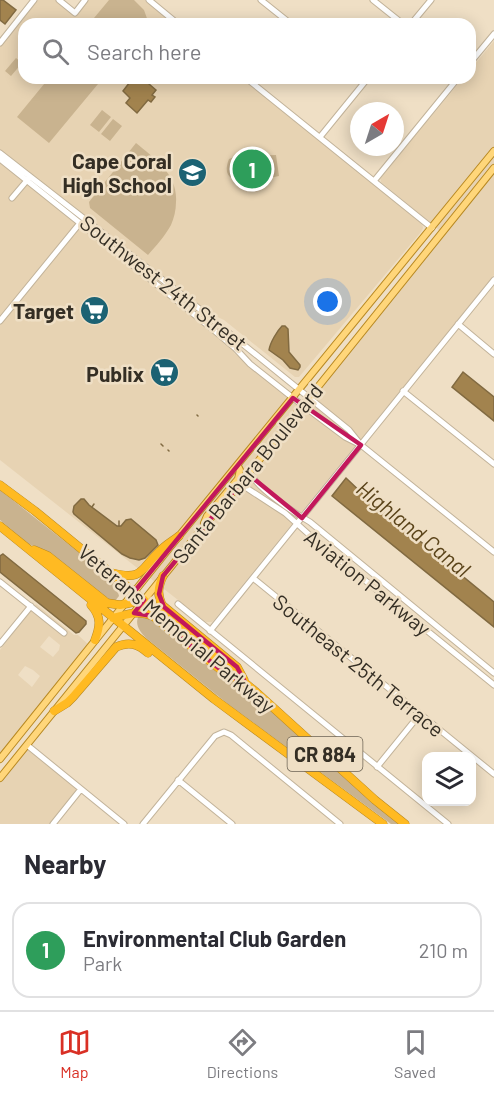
<!DOCTYPE html>
<html lang="en">
<head>
<meta charset="utf-8">
<style>
  body { margin:0; font-family:Barlow,sans-serif; background:#f7f7f7; color:#2b2b33 }
  .controls { position:absolute; right:18px; bottom:18px; display:grid; overflow:hidden; border-radius:12px; box-shadow:0 3px 15px #0003 }
  .controls button { width:54px; height:54px; display:grid; place-items:center; padding:0; border:0; border-bottom:2px solid #e1e1e2; background:#fff; color:#2b2b33; font:30px sans-serif }
  .compass { position:absolute; left:350px; top:102px; width:54px; height:54px; border-radius:50%; background:#fff; box-shadow:0 3px 15px #0003; rotate:39deg }
  .you { position:absolute; left:328px; top:302px; width:21px; height:21px; margin:-15px; border:4px solid #fff; border-radius:50%; background:#1a73e8; box-shadow:0 0 0 9px #1a73e833 }
  .badge { display:grid; place-items:center; width:39px; height:39px; border-radius:50%; background:#d93025; color:#fff; font-size:20px; font-weight:700 }
  .pin { position:absolute; translate:-50% -50%; border:3px solid #fff; box-shadow:0 2px 6px #0006 }
  .list { margin:0; padding:0; list-style:none }
  h2 { display:flex; justify-content:space-between; align-items:center; height:78px; margin:0; padding:0 24px; font-size:26px }
  h2 small { font-size:20px; font-weight:400; color:#7c7c81 }
  .list li { display:grid; grid-template-columns:39px 1fr auto; gap:18px; align-items:center; box-sizing:border-box; height:96px; margin:0 12px 12px; padding:0 12px; border:2px solid #e1e1e2; border-radius:18px }
  .list b { display:block; font-size:22px; white-space:nowrap }
  .list p { margin:0; font-size:20px; white-space:nowrap; color:#7c7c81 }
  .list em { font-size:20px; font-style:normal; color:#7c7c81 }
  .icon { flex:none; width:33px; height:33px; fill:none; stroke:currentColor; stroke-width:2; stroke-linecap:round; stroke-linejoin:round }
  .map { position:relative; flex:none; width:494px; height:824px; overflow:hidden }
  .search { position:absolute; background:#fff; box-shadow:0 3px 15px #0003; left:18px; right:18px; top:18px; height:66px; display:flex; align-items:center; gap:15px; box-sizing:border-box; padding:0 21px; border-radius:18px; color:#7c7c81; font-size:22px }
  .sheet { height:186px; background:#fff }
  nav { display:flex; justify-content:space-around; align-items:center; box-sizing:border-box; height:84px; border-top:2px solid #e1e1e2; background:#fff; font-size:16px; color:#7c7c81 }
  nav a { display:grid; justify-items:center; gap:3px }
  nav .on { color:#d93025 }
  .map>svg:first-child { display:block }
</style>
</head>
<body>
<div class="map">
<svg width="494" height="824" viewBox="0 0 494 824">
  <rect width="100%" height="100%" fill="#efdfc5"/>
  <path fill="#e7d3b3" fill-rule="evenodd" d="M38,0h18l19,15 12,-15h58l30,24h-151v54h219l143,114 36,31 1,5 -2,4 -122,145h-4l-71,-57 -15,-7 -87,-65 -122,-97v-104z
    M494,41v234l-280,345 -2,2h-6l-206,-162v-299l233,187 1,5 70,57 141,-175 -64,-53 -1,-5 40,-49 10,-10 33,-40h7v-8z
    M36,604l38,31h4l11,10 -89,110v-105zM49,636l11,9 -1,5 -6,7 -13,-10zM25,666l8,4 7,6 -8,11 -14,-12z
    M29,745l53,43 -28,36h-54v-42z"/>
  <path fill="#c9b38f" d="M109,0h25l10,10 5,14h-60z
    M16,58l6,5 -11,13 -6,-5z
    M49,78h42l7,6 -49,59 -32,-26z
    M102,110l9,7 -12,15 -9,-7z
    M113,119l9,7 -12,15 -9,-7z
    M136,143c19,16 42,31 40,59 0,8 -2,16 -5,23 -6,11 -15,21 -23,30l-58,-47 -1,-6z
    M276,155l3,21c-17,3 -63,16 -50,-17l8,-3z
    M0,490l111,88 5,7 -1,2 2,1 2,8 -4,5 -7,-2 -1,-2 -2,1 -55,-44 -21,-10 -29,-24z
    M142,615l14,6 66,54 22,12 155,137h-8l-163,-120 -82,-66c-6,-6 -11,-13 -8,-21z"/>
  <path fill="#a2834e" stroke="#816a41" stroke-width="1.5" d="M0,0h3l13,10 -11,14 -5,-4z
    M133,78h9l14,12 -4,5 3,2 -4,5 -3,-2 -11,13 -11,-10 4,-5 -7,-7z
    M282,326h3l3,3 1,23 11,13v2l-2,3 -8,-2 -7,-8 -14,-10c1,-7 8,-19 13,-24z
    M463,372l31,25v24l-42,-34z
    M346,478l19,18 129,106v25l-162,-131z
    M81,499h3l5,6 28,21h4l5,-6 5,-1 25,21 2,5 -13,13 -6,2 -9,-2 -8,-4 -48,-40 -1,-2 1,-6z
    M3,554l83,67v3l-7,8 -3,1 -76,-61v-16z"/>
  <g fill="none" stroke-linecap="round" stroke-linejoin="round">
    <path stroke="#816a41" stroke-width="1.5" d="M197,415l1,1
      M161,444l2,2
      M168,450l1,1
      M92,507l2,-3
      M119,521v5"/>
    <defs>
      <path id="minor" d="M59,0l16,13 10,-13
        M149,0l29,24
        M261,0l30,24
        M373,0l30,24
        M411,24l20,-24
        M0,43l34,-43
        M470,63l24,-29
        M246,78l186,150
        M320,137l48,-59
        M0,153l186,145 163,132 12,15 133,107
        M0,159l216,173 19,16 15,16 43,34 52,39 14,7
        M374,181l84,-103
        M12,198l17,-20
        M0,321l80,-98
        M458,324l36,30
        M403,391l91,73
        M250,471c3,15 46,43 60,51l184,151
        M239,485l6,2 40,26 29,26 180,146
        M253,578l241,196
        M0,582l64,51
        M178,604l270,220
        M210,631l284,-351
        M0,644l31,-38
        M27,745l97,79
        M377,767l43,-53
        M178,780l54,44
        M53,824l28,-35
        M143,824l72,-88 9,-4 7,3 109,89"/>
      <path id="major" d="M204,523l3,-7 31,-37 2,-9 -2,-4
        M0,759l179,-223 315,-385
        M0,778l204,-252 35,-41 255,-317"/>
      <path id="highway" d="M0,485l35,26 221,181 119,108 30,24
        M0,526l214,173 169,125
        M34,550l14,6 59,47 13,2 24,-5
        M112,573c32,8 28,-4 48,-22 5,-6 13,-10 19,-15
        M163,576c-5,11 -6,18 -1,29l75,62 7,13
        M91,605c11,12 9,22 4,35
        M113,618c14,-4 26,-8 40,-2l72,57 8,4
        M54,711l13,-8 6,-6 43,-50c13,-6 22,-3 32,6"/>
    </defs>
    <use href="#minor" stroke="#c2b39a" stroke-width="7"/>
    <use href="#major" stroke="#b88923" stroke-width="8"/>
    <use href="#highway" stroke="#b88923" stroke-width="9"/>
    <use href="#minor" stroke="#fff" stroke-width="5"/>
    <use href="#major" stroke="#ffd67a" stroke-width="6"/>
    <use href="#highway" stroke="#ffba22" stroke-width="8"/>
  </g>
  <path fill="none" stroke="#c2185b" stroke-width="4.5" stroke-linejoin="round" d="M293,398l68,47 -59,73 -54,-44 -85,102 -4,18 5,13 73,60 9,17 -21,-11 -72,-57 -19,-3 10,-13 -10,-8z"/>
  <defs>
    <symbol id="school-disc" viewBox="-11 -11 22 22"><circle r="9.5" fill="#1c6273" stroke="#efdfc5"/><path d="M0-5L7-2L0 1L-7-2ZM-4 1L0 2.5L4 1V4Q0 6-4 4Z" fill="#fff"/></symbol>
    <symbol id="supermarket-disc" viewBox="-11 -11 22 22"><circle r="9.5" fill="#1c6273" stroke="#efdfc5"/><path d="M-6-5.5h2.5l.6 2H6L4.5 2H-2.5L-4.4-4H-6ZM-1.5 3.2a1.3 1.3 0 1 0 .1 0ZM3 3.2a1.3 1.3 0 1 0 .1 0Z" fill="#fff"/></symbol>
  </defs>
  <g fill-rule="evenodd">
    <use href="#school-disc" x="176" y="156" width="33" height="33"/>
    <use href="#supermarket-disc" x="78" y="294" width="33" height="33"/>
    <use href="#supermarket-disc" x="148" y="356" width="33" height="33"/>
  </g>
  <g text-anchor="middle" dominant-baseline="central" stroke-width="5" stroke-linejoin="round" paint-order="stroke">
    <rect fill="#efdfc5" stroke="#6c6354" stroke-width="1.5" x="287.5" y="737" width="75" height="34" rx="4.5"/>
    <g font-size="20" font-weight="bold" fill="#342e24">
      <text x="325" y="754">CR 884</text>
    </g>
    <g font-size="21" font-weight="bold" fill="#342e24" stroke="#efdfc5" text-anchor="end">
      <text x="172" y="160">Cape Coral<tspan x="172" dy="24">High School</tspan></text>
      <text x="74" y="310">Target</text>
      <text x="144" y="373">Publix</text>
    </g>
    <g font-size="21" fill="#342e24" stroke="#efdfc5">
      <text transform="translate(164 282) rotate(38)">Southwest 24th Street</text>
      <text transform="translate(247 473) rotate(-51)">Santa Barbara Boulevard</text>
      <text transform="translate(368 582) rotate(39)">Aviation Parkway</text>
      <text transform="translate(177 628) rotate(40)">Veterans Memorial Parkway</text>
      <text transform="translate(359 665) rotate(39)">Southeast 25th Terrace</text>
    </g>
    <g font-size="22" font-style="italic" fill="#5a4319" stroke="#efdfc5">
      <text transform="translate(414 528) rotate(39)">Highland Canal</text>
    </g>
  </g>
</svg>
<div class="controls">
<button><svg class="icon" aria-label="layers" viewBox="0 0 24 24"><path d="M12 4l9 5-9 5-9-5zM3 14l9 5 9-5"/></svg></button>
</div>
<svg class="compass" viewBox="-18 -18 36 36"><path d="M0-13l5 13h-10z" fill="#e53935"/><path d="M0 13l5-13h-10z" fill="#7c7c81"/></svg>
<div class="you"></div>
<div class="pin badge" style="left:252px;top:169px;background:#2e9e5b">1</div>
<div class="search"><svg class="icon" aria-label="search" viewBox="0 0 24 24"><circle cx="10" cy="10" r="6"/><path d="M15 15l6 6"/></svg>Search here</div>
</div>
<section class="sheet">
<h2>Nearby<small></small></h2>
<ul class="list">
<li><span class="badge" style="background:#2e9e5b">1</span><div><b>Environmental Club Garden</b><p>Park</p></div><em>210 m</em></li>
</ul>
</section>
<nav>
<a class="on"><svg class="icon" aria-label="map" viewBox="0 0 24 24"><path d="M3 6l6-2 6 2 6-2v14l-6 2-6-2-6 2zM9 4v14M15 6v14"/></svg>Map</a>
<a><svg class="icon" aria-label="directions" viewBox="0 0 24 24"><path d="M12 3l9 9-9 9-9-9zM9 14v-3h6M13 9l2 2-2 2"/></svg>Directions</a>
<a><svg class="icon" aria-label="saved" viewBox="0 0 24 24"><path d="M7 4h10v16l-5-4-5 4z"/></svg>Saved</a>
</nav>
</body>
</html>
